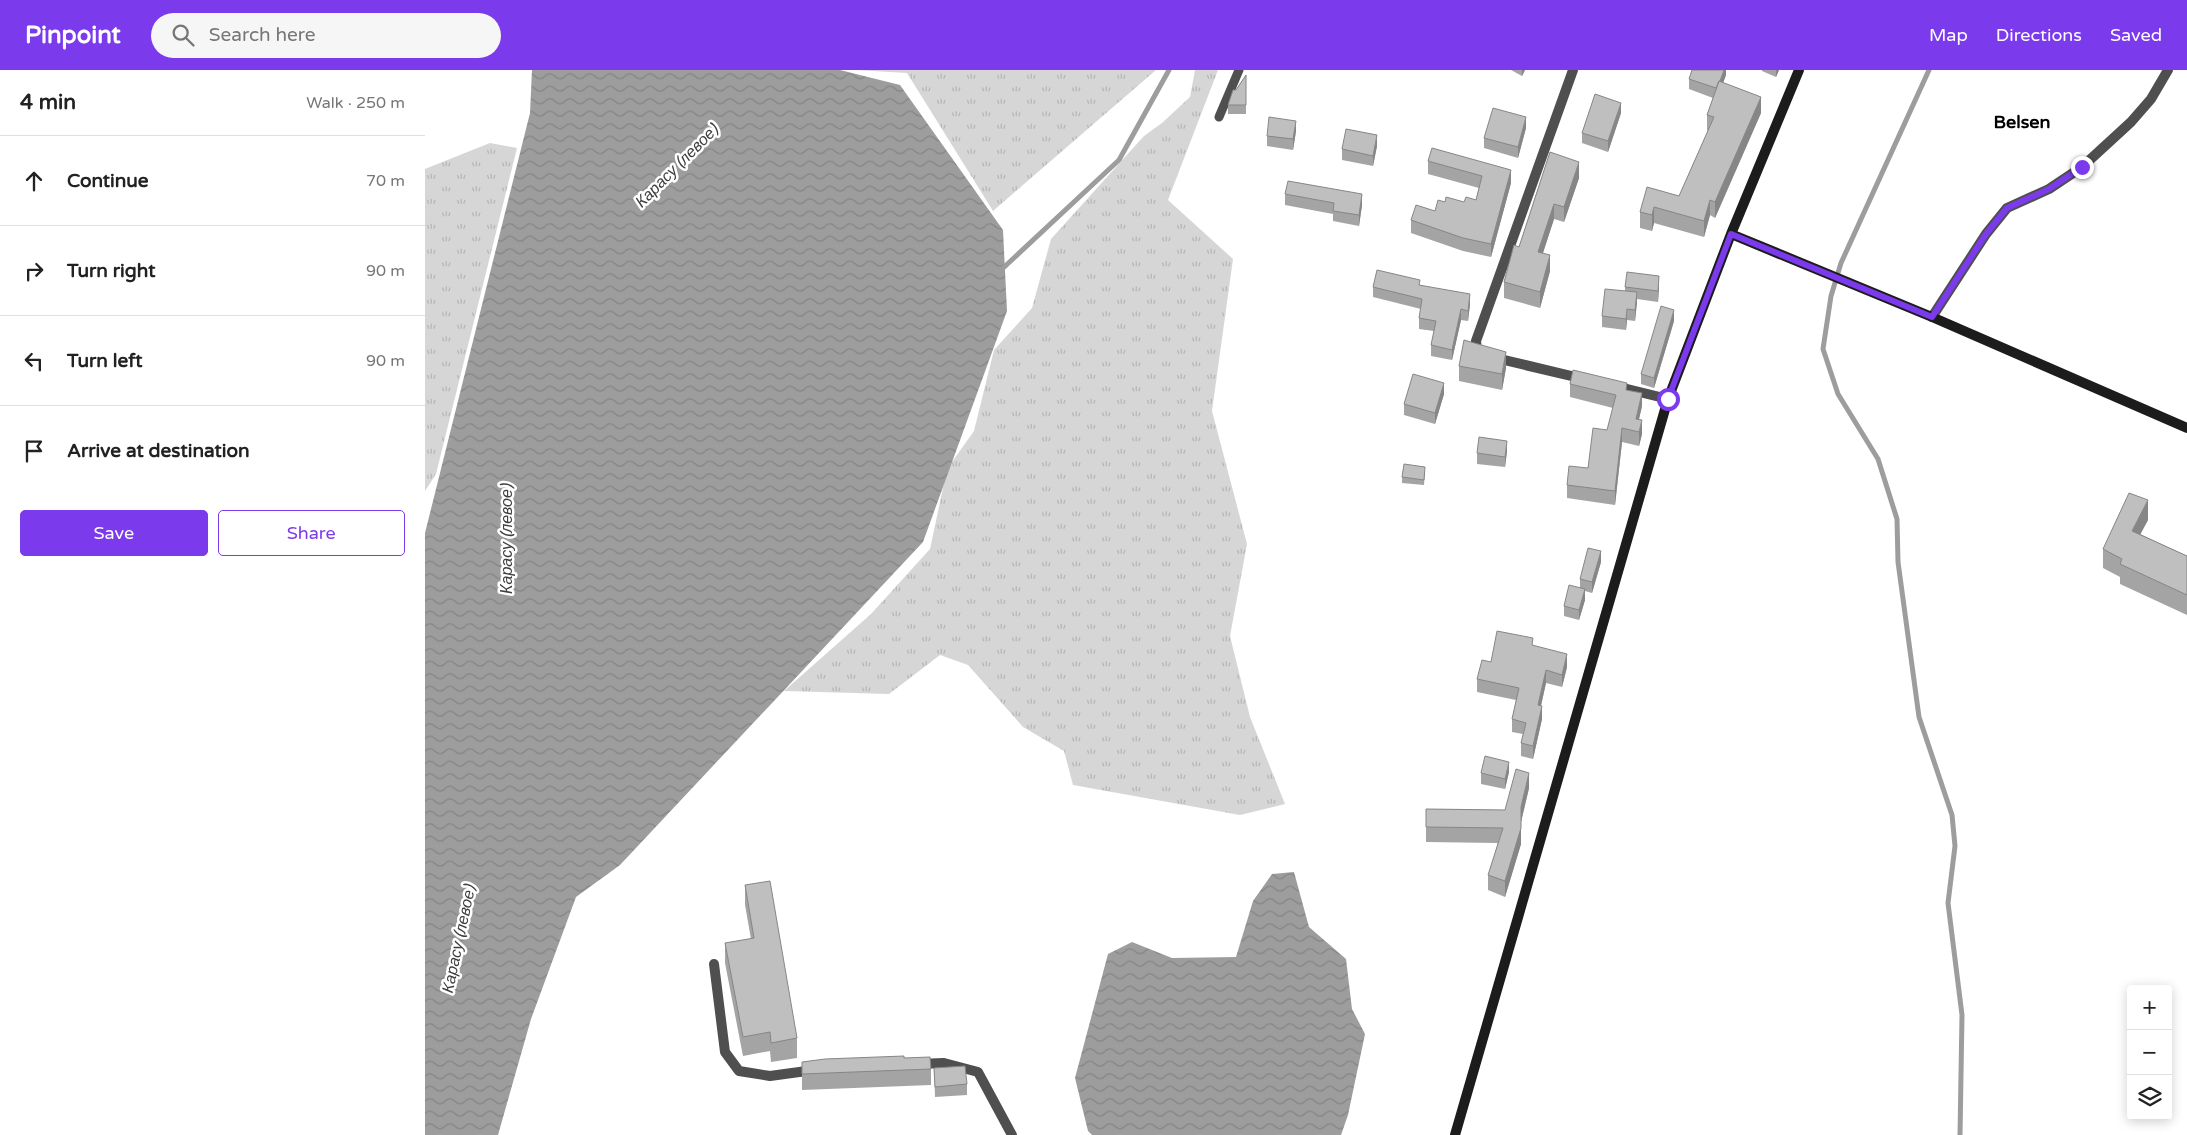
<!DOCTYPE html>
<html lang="en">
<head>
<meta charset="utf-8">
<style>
  body { margin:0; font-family:"Varela Round",sans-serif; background:#f6f6f6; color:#222 }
  .controls { position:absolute; right:15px; bottom:15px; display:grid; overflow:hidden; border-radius:5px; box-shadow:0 2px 12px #0003 }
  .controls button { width:45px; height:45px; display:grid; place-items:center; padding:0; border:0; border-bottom:1px solid #e0e0e0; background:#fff; color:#222; font:25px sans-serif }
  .stop { position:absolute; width:15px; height:15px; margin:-11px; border:4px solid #7c3aed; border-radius:50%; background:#fff }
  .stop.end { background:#7c3aed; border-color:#fff; box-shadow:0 1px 5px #0008 }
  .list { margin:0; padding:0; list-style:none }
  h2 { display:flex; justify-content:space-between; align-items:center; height:65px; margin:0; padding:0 20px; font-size:21px }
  h2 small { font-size:16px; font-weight:400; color:#767676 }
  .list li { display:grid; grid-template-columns:32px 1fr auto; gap:15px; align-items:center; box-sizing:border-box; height:90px; padding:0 20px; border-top:1px solid #e0e0e0 }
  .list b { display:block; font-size:19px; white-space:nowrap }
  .list em { font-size:16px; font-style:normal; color:#767676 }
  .actions { display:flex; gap:10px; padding:15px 20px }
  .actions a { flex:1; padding:11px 0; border:1px solid #7c3aed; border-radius:5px; text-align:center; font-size:18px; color:#7c3aed }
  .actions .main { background:#7c3aed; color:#fff }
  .icon { flex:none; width:28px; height:28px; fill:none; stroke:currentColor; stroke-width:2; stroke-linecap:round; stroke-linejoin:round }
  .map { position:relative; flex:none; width:1762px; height:1065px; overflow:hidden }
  header { display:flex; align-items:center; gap:30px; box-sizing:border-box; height:70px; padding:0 25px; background:#7c3aed; color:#fff }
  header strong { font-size:24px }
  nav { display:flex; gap:28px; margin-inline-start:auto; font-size:18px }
  .search { width:350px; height:45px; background:#f6f6f6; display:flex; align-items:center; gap:12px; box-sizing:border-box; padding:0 18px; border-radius:28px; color:#767676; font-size:19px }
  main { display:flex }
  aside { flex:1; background:#fff }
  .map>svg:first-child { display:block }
</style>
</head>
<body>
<header>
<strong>Pinpoint</strong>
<div class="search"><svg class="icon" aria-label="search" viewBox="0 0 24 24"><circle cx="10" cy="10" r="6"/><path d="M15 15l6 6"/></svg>Search here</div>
<nav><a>Map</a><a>Directions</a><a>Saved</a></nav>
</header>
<main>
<aside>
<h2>4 min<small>Walk · 250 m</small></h2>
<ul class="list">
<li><svg class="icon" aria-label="ahead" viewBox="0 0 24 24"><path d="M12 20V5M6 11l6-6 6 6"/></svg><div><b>Continue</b></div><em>70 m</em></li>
<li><svg class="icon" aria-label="right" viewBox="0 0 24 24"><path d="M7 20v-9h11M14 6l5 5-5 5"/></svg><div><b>Turn right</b></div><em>90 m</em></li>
<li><svg class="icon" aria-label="left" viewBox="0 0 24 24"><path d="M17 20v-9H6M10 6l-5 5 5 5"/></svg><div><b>Turn left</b></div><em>90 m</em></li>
<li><svg class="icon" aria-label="arrive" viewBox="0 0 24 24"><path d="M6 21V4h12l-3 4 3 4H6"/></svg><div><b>Arrive at destination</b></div></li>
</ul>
<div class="actions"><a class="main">Save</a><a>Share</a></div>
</aside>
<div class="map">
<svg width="1762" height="1065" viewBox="0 0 1762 1065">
  <defs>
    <pattern id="grass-tufts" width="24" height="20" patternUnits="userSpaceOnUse" patternTransform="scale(1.25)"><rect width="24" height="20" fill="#d6d6d6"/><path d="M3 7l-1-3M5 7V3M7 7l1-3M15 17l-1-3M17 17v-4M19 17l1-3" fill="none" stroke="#b6b6b6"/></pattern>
    <pattern id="water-waves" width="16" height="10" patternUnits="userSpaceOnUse" patternTransform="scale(1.25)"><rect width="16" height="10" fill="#9d9d9d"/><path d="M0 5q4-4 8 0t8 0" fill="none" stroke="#858585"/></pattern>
  </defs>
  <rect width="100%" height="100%" fill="#fff"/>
  <path fill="url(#grass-tufts)" d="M430,0h301l-163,141 -86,-138z
    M770,0h23l-50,130 65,59 -21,152 35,133 -17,92 20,81 35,87 -45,11 -167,-30 -9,-34 -41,-24 -55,-62 -28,-10 -51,39 -105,-3 87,-77 59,-65 17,-80 27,-38 20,-81 38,-42 19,-69 93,-103 18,-13 28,-26z
    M65,73l27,5 -81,326 -11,17v-322z"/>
  <path fill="url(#water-waves)" d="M107,0h308l60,15 103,145 4,81 -84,231 -303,323 -44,32 -45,122 -33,116h-73v-602l105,-420z
    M869,802l15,55 37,32 6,50 13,25 -17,81 -7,20h-249l-4,-4 -13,-53 33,-124 24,-12 40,16 64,-1 17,-56 19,-27z"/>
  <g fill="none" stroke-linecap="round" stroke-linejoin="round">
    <path stroke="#9d9d9d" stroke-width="5" d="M1504,0l-88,193 -10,33 -8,53 15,45 40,65 19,60 1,43 21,155 33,98 3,31 -7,57 14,112 -2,120
      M576,200l118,-110 50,-90"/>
    <path stroke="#4f4f4f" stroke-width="9" d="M794,47l20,-47"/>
    <path stroke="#4f4f4f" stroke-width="10" d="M1148,0l-97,271 1,8 6,6 101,24
      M1507,247l54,-83 21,-26 42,-19 33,-22 49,-45 20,-23 17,-29
      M1190,316l53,13
      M289,894l11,88 14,19 31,5 44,-6
      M493,994l26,-1 34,9 34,63"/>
    <path stroke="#1c1c1c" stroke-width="10" d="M1306,164l201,83 255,111
      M1030,1065l213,-736 63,-165 68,-164"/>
  </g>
  <path fill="#a4a4a4" d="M1086,0h14l-3,6z
    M1301,0v5l-3,8 38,30 -46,105 -5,-3 -6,22 -50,-14 -2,8 -12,-3v-16l39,-16 29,-65 -1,-1v-15l6,-17 -24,-9v-10z
    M1337,0h17l-3,7 -14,-6z
    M821,5v39h-18v-9l8,-15z
    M1196,43l-13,39 -26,-9v-10z
    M1101,58l-8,30 -34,-10v-10z
    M871,61l-3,19 -26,-4v-10z
    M952,76l-4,20 -31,-6v-11z
    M1125,82l29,26 -15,44 -10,-3 -11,34 7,18 -10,37 -36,-10v-16l15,-35z
    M1003,91l83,22 -20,74 -28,-6 -52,-18v-13l24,-9 10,-9h19l12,-2 3,-12 -51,-14z
    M860,124l77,11 -3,21 -26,-5v-7l-48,-9z
    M995,215l50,19 -2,17 -7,-1 -9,40 -21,-4v-11l3,-14 -15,-2v-11l2,-9 -48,-12v-10z
    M1200,217h34l-1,15 -21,-3 -2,22 -8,-1 -1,10 -24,-3v-11l23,-25z
    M1249,251l-20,67 -13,-4v-10z
    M1034,296l47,2 -4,22 -43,-9z
    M1145,314l57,6 15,16 -3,13 3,15 -3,12 -17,-4 -7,63 -48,-7v-13l21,-17 19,-38 6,-22 -43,-11z
    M1019,324l-9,30 -31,-9v-11z
    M1082,381l-2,16 -28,-3v-11z
    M1000,402l-1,13 -22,-2v-6z
    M1723,450l-8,14 47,22v59l-67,-31v-7l-17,-9v-19z
    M1176,492l-9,31 -7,-2v9l-6,20 -15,-4v-10l16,-18v-9z
    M1108,575l34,22 -5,20 -16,-4 -5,23 1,13 -9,40 -12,-3v-13l2,-9 -11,-2v-13l4,-19 -39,-8v-13l14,-17z
    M1084,702l-4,17 -24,-5v-11z
    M1104,718l-8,34v22l-16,53 -17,-7v-15l10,-32 -72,-1v-33l79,1z
    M320,815l52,153v20l-26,4 -1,-11 -27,5 -18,-93v-20l26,-4 -6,-34z
    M479,988l27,11v16l-129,5v-28z
    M509,998l33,16v11l-32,2z"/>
  <path fill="#868686" d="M1097,0h3l-3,6z
    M1299,0h2v5l-9,24v-10z
    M1351,0h3l-3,7z
    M1336,27v16l-46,105v-16z
    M1196,33v10l-13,39v-11z
    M1101,47v11l-8,30v-11z
    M871,51v10l-3,19v-11z
    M952,65v11l-4,20v-10z
    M1154,92v16l-15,44v-15z
    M1086,100v13l-20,74v-13z
    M937,124v11l-3,21v-11z
    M1285,130v15l-6,22v-16z
    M1129,134v15l-16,49v-16z
    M1229,137v16l-2,8v-16z
    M1125,185v16l-10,37v-16z
    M1234,206v11l-1,15v-11z
    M1212,222v11l-2,18v-11z
    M1045,224v10l-2,17v-10z
    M1036,239v11l-9,40v-10z
    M1202,239v11l-1,10v-11z
    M1249,240v11l-20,67v-10z
    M1081,282v16l-4,22v-16z
    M1019,313v11l-9,30v-11z
    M1217,323v13l-6,26v-13z
    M1217,350v14l-3,12v-14z
    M1197,358v14l-7,63v-14z
    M1082,371v10l-2,16v-10z
    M1723,430v20l-16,30v-19z
    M1176,481v11l-9,31v-11z
    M1160,519v11l-6,20v-10z
    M1142,584v13l-5,20v-12z
    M1121,600v13l-8,35v-13z
    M1117,636v13l-9,40v-13z
    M1084,692v10l-4,17v-10z
    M1104,703v15l-8,34v22l-16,53v-16l16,-74z"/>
  <path fill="#bfbfbf" stroke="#868686" d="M1267,0h32l-4,11h-1l-3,7 -27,-9z
    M821,5v30h-18l5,-15h3z
    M1294,11l42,16 -46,105 -5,-2 -6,21 -50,-14 -2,8 -12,-3 7,-25 32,9 35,-79 -7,-2z
    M1170,24l26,9 -13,38 -26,-8z
    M1068,38l33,9 -8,30 -34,-9z
    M844,47l27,4 -3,18 -26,-3z
    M921,59l31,6 -4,21 -31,-7z
    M1007,78l79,22 -20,74 -28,-6 -52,-18 5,-15 19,6 3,-11 7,2 1,-5 18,5 2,-5 10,3 6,-24 -54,-15z
    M1125,82l29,10 -15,45 -10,-3 -16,48 12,3 -10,37 -36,-10 10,-37 5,2z
    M863,111l74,13 -3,21 -26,-4 1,-8 -49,-9z
    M952,200l43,10 -1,5 51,9 -2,17 -7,-2 -9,41 -21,-5 5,-24 -17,-3 3,-19 -49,-12z
    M1202,202l32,4 -1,15 -33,-4z
    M1180,219l32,3 -2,18 -8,-1 -1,10 -24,-3z
    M1236,236l13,4 -20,68 -13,-4z
    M1039,270l42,12 -4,22 -43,-8z
    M1148,300l54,13 -1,7 16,3 -6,26 6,1 -3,12 -17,-4 -7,63 -48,-6 2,-19 19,2 5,-40 14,2 9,-35 -46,-11z
    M988,304l31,9 -9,30 -31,-9z
    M1054,367l28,4 -2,16 -28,-4z
    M979,394l21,3 -1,13 -22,-3z
    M1704,423l19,7 -16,31 55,25v39l-67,-31 2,-5 -19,-10z
    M1163,478l13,3 -9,31 -12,-3z
    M1144,515l16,4 -6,21 -15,-4z
    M1072,561l36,7 -1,7 35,9 -5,21 -16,-5 -8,35 4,1 -9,40 -12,-3 5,-20 -14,-4 7,-31 -42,-9 5,-19 9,2z
    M1060,686l24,6 -4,17 -24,-6z
    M1091,699l13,4 -8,34v21l-16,53 -17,-6 15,-47 -77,-1v-18l79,1z
    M345,811l27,157 -26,5 -1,-11 -27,5 -18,-94 29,-5 -9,-53z
    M479,986v2l26,-1 1,12 -129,5v-12l23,-3z
    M540,996l2,18 -32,3 -1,-19z"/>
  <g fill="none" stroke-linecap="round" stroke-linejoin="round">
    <path stroke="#7c3aed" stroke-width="6" d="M1243,329l63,-165 201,83 54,-83 21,-26 42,-19 33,-22"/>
  </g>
  <g text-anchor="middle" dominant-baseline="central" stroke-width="5" stroke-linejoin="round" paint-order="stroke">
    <g font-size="16" font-style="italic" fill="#3e3e3e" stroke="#fff">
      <text transform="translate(252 96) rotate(-45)">Карасу (левое)</text>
      <text transform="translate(82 469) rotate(-90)">Карасу (левое)</text>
      <text transform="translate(34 869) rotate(-78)">Карасу (левое)</text>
    </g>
    <g font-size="18" font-weight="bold" fill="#000" stroke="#fff">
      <text x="1597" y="52">Belsen</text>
    </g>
  </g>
</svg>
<div class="controls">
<button>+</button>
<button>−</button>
<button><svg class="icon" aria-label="layers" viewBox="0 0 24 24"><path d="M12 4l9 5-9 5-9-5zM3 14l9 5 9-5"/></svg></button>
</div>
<div class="stop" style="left:1243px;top:329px"></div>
<div class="stop end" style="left:1657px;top:97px"></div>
</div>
</main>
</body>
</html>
